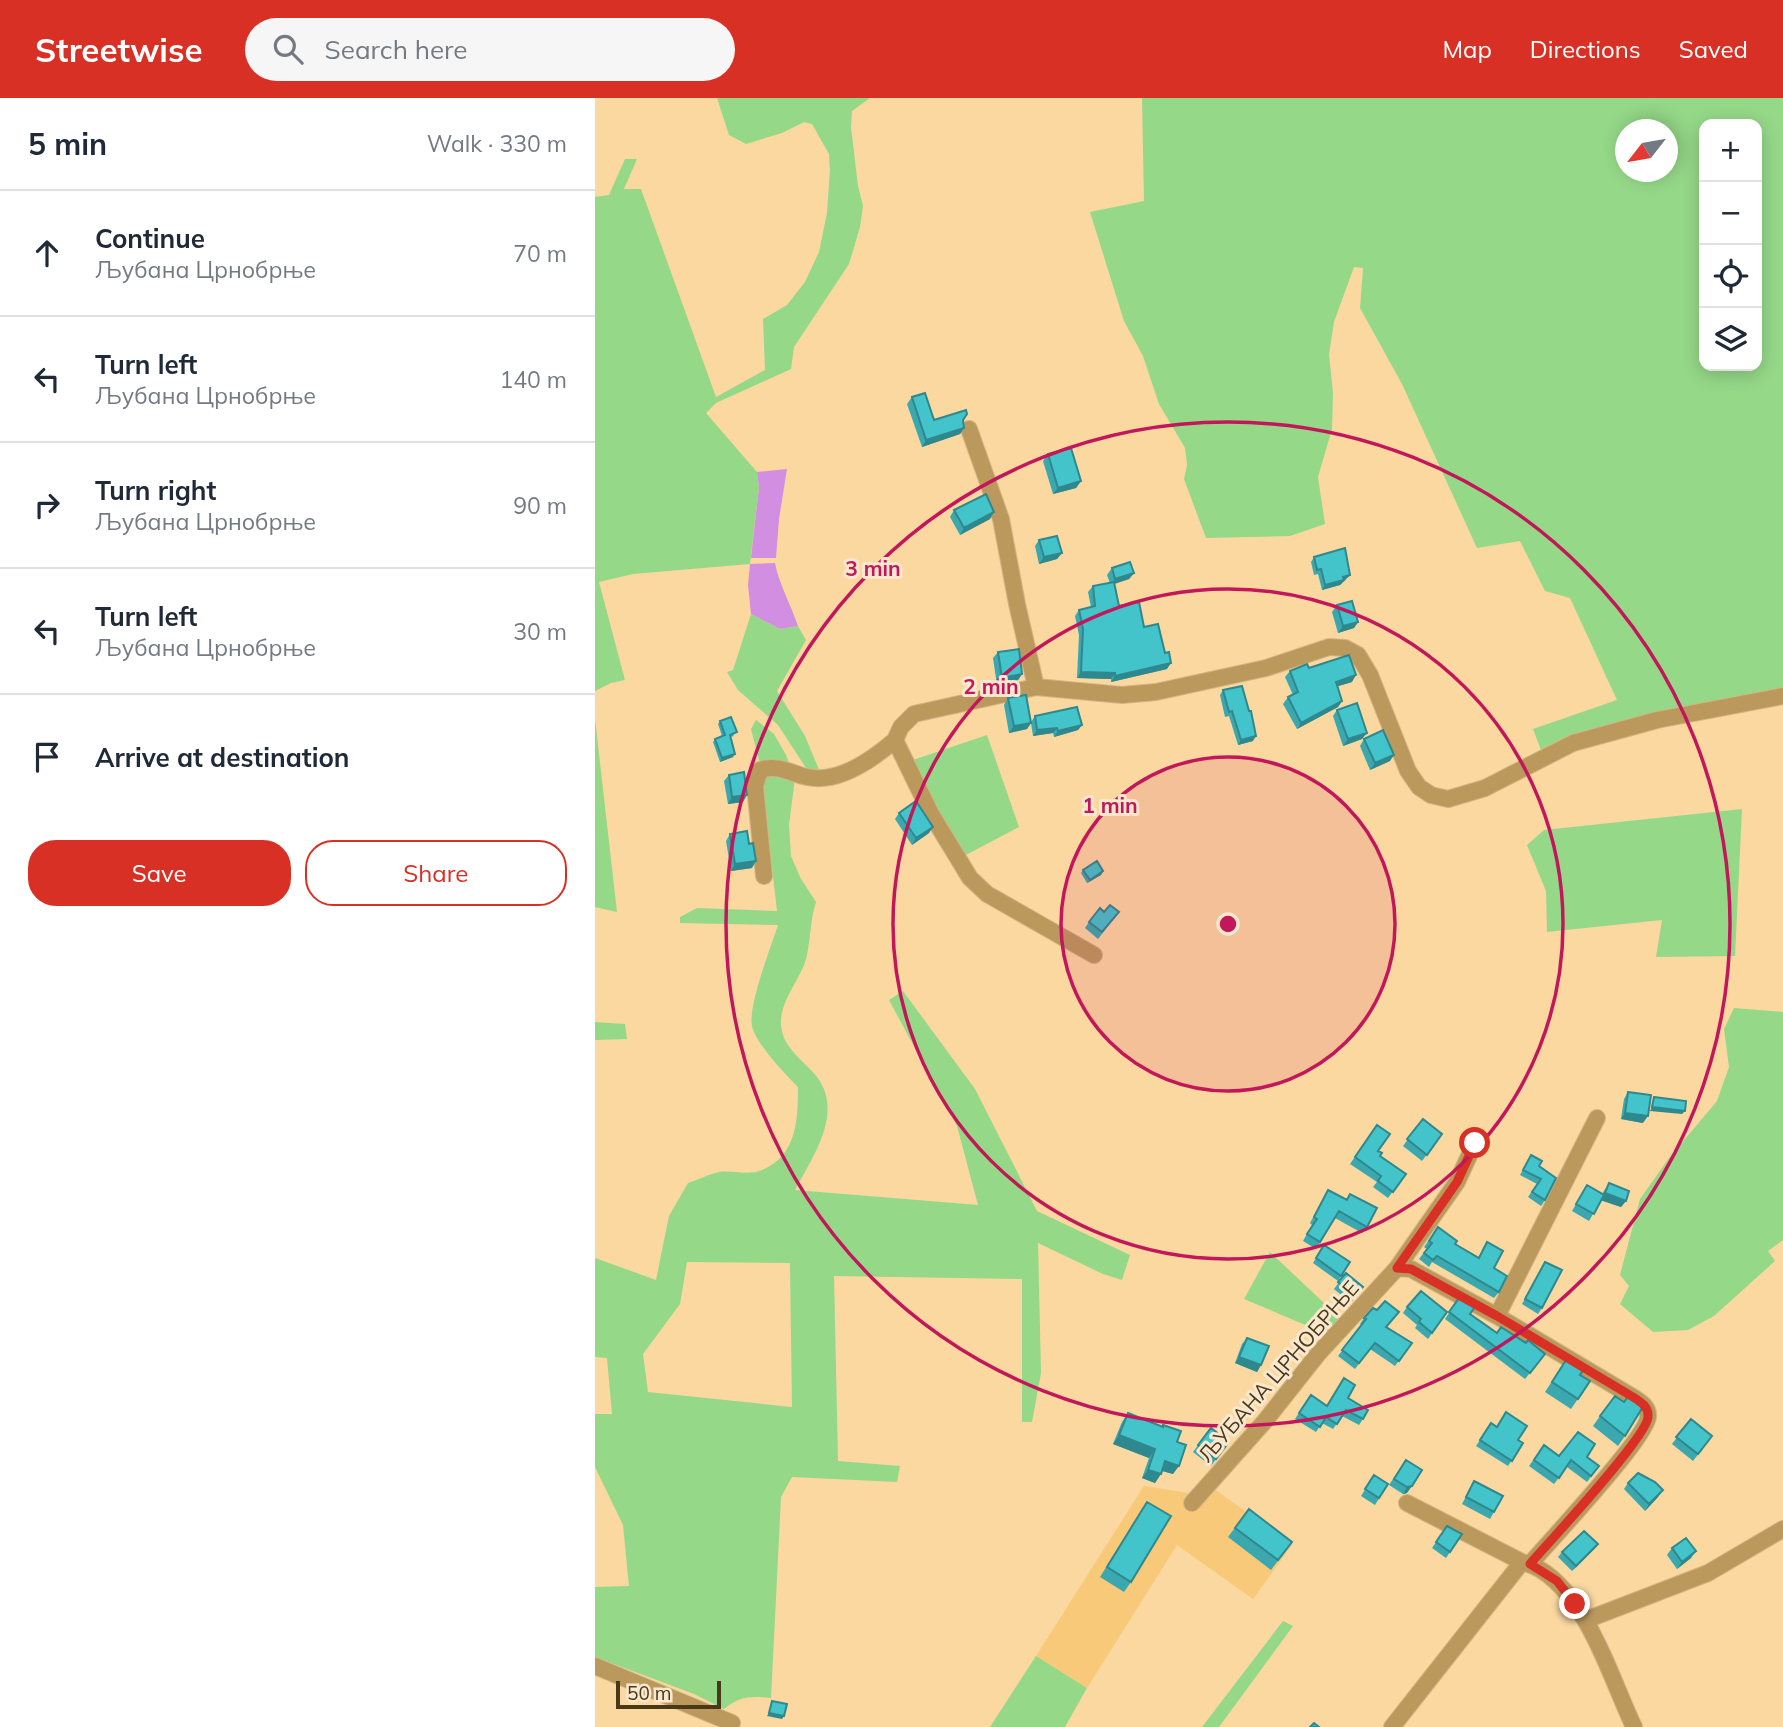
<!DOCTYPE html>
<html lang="en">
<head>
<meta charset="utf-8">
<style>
  body { margin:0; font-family:Mulish,sans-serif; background:#f6f6f7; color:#1f2937 }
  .controls { position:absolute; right:21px; top:21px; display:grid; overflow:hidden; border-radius:14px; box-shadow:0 4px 18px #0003 }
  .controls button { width:63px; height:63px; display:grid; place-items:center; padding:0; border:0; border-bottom:2px solid #e0e1e3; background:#fff; color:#1f2937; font:35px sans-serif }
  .compass { position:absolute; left:1020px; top:21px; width:63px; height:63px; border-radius:50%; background:#fff; box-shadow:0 4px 18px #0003; rotate:239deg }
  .scale { position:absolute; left:21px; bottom:18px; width:105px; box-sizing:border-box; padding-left:7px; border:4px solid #49381a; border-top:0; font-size:19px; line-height:24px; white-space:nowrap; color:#49381a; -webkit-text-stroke:5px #f9e8cd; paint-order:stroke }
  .stop { position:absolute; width:21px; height:21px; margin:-16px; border:5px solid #d93025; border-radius:50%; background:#fff }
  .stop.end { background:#d93025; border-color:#fff; box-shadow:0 2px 7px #0008 }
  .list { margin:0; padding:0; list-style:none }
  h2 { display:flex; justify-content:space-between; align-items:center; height:91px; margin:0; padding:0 28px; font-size:30px }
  h2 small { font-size:23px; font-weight:400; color:#747a83 }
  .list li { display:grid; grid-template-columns:46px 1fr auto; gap:21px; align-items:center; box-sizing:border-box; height:126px; padding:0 28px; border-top:2px solid #e0e1e3 }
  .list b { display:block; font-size:26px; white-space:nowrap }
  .list p { margin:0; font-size:23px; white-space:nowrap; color:#747a83 }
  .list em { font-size:23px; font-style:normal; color:#747a83 }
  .actions { display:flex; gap:14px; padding:21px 28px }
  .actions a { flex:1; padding:16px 0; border:2px solid #d93025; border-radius:28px; text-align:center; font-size:24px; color:#d93025 }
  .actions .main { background:#d93025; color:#fff }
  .icon { flex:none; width:38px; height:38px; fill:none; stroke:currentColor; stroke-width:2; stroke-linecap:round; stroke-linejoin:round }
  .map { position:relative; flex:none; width:1188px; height:1629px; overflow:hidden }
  header { display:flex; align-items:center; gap:42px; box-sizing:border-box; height:98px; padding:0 35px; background:#d93025; color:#fff }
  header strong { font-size:33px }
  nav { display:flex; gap:38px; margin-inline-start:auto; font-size:24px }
  .search { width:490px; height:63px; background:#f6f6f7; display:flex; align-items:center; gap:18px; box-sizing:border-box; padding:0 24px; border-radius:38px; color:#747a83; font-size:26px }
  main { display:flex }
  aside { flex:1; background:#fff }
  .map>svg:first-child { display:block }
</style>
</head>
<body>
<header>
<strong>Streetwise</strong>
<div class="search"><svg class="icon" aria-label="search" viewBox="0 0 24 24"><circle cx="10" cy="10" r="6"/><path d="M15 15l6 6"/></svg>Search here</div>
<nav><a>Map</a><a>Directions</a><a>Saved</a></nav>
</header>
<main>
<aside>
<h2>5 min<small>Walk · 330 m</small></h2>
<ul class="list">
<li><svg class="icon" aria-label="ahead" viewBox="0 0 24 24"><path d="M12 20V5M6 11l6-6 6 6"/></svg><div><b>Continue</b><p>Љубана Црнобрње</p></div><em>70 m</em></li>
<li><svg class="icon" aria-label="left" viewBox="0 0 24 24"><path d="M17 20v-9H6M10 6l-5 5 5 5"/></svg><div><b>Turn left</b><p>Љубана Црнобрње</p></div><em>140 m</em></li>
<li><svg class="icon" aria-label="right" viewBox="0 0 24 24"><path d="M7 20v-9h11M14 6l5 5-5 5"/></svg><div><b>Turn right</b><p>Љубана Црнобрње</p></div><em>90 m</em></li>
<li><svg class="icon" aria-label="left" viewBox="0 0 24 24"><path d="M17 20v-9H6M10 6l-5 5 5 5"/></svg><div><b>Turn left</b><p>Љубана Црнобрње</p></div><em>30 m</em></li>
<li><svg class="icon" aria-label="arrive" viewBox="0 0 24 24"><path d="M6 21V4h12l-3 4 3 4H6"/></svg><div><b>Arrive at destination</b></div></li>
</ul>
<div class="actions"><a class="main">Save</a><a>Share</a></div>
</aside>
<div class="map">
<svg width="1188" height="1629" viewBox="0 0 1188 1629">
  <rect width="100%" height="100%" fill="#fad8a0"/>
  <path fill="#f7c979" d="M549,1388l50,8 19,-6 79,57 -39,54 -76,-54 -90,143 -51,-32z"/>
  <path fill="#95d888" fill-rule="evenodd" d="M122,0h153l-18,13 -1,16 7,59 5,20 -3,21 -11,37 -55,83 -3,22 -75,34 -10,10 51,59 2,15 -9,77 -117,10 -34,8 26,98 -14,3 -16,8v-494l14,-2 16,-36h12l-13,30h17l75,208 49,-27 -2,-51 24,-14 18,-23 14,-30 8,-39 3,-43 -1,-16 -17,-30 -8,-2 -22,11 -36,11 -17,-9z
    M547,0h641v591c-81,15 -166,26 -242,61l-8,-21 84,-29 -47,-102 -25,-7 -25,-50 -43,7 -75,-164 -42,-76 3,-40 -9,-1 -20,55 -5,32 4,39 -1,36 -14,48 7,47 -35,12 -84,2 -22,-59 3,-14 -2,-17 -26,-44 -16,-48 -19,-35 -34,-109 54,-11zM1109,26h53v242h-53zM1030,32h42v42h-42z
    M156,516l29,15 18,-3 8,14 -29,51 28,45 15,36 -12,-1 -30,-46 -40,-35 -11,-18 6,-2z
    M0,621l22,193 -22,-5z
    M161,622l18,14 12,21 9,23 -6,47 2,31 10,23 15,23c-6,18 -5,34 -9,53 -5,26 -34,50 -24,80 5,16 24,29 34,42 27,36 -4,79 -22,113l183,15 -21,-79 -68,-126 14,-9 72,98 62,122 93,44 -8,25 -19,-6 -65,-31 3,130 -9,49h-10v-143l-188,-3 4,185 62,5 -3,16 -105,-5 -11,20 -10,201c-20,-2 -31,-2 -47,11l-30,-15 -99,-37v-70l34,-1 -6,-61 -28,-58v-53h17l-5,-56 -12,-1v-99l61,22 13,-64 19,-33c10,-3 21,-9 31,-11 13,-2 30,4 43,-2 35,-14 36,-51 36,-83 -13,-13 -42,-43 -46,-61 -4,-21 19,-79 26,-101l-98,-2v-6l17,-9 80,3 -17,-147 -9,-35zM92,1164l103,1 2,144 -144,-15 -5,-38 37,-50z
    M392,637l32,92 -57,30 -52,-96z
    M1147,711l-7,147 -79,1 6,-37 -115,12 -1,-41 -19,-46 17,-15z
    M1139,910l49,4v228l-15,11 7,10 -61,55 -26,14 -35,2 -33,-28 9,-18 -9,-11 20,-76 29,-41 48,-57 12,-34 -5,-38z
    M0,924l30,2 2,15 -32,1z
    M675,1154l72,68 -13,15 -85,-36z
    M688,1523l10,5 -74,101h-17z
    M441,1558l51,32 -22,39h-75z"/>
  <path fill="#d28ee1" d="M192,371l-8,50 -3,39h-25l8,-71 -2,-15z
    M180,465c4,21 16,42 23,63l-18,3 -29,-15 -3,-29 2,-21z"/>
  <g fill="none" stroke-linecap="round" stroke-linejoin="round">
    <defs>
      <path id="minor" d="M374,331l32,90 16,85 19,83
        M169,778l-9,-90 5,-16c17,-6 30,3 47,7 31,7 66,-18 88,-37
        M499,857l-107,-61 -17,-16 -39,-64 -36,-74 6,-13 13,-13 122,-27 86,8 34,-3 110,-24 63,-21 16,1 13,7 12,20 38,96 11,16 12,8 17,4 37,-11 88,-45 84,-23 126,-24
        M802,1170l14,1 86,47 136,81c8,5 16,10 15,20 -1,20 -99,125 -118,147
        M902,1218l100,-198
        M597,1405l73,-82 53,-67 79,-86 60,-86 18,-39
        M812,1405l115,59c59,14 88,115 112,165
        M991,1522l122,-47 75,-44
        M0,1568l137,57
        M797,1629l130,-165"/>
    </defs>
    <use href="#minor" stroke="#d3b583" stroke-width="18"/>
    <use href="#minor" stroke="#bb995d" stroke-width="16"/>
  </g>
  <path fill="#3aa8ae" d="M317,299l22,23 30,8 -4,6 -38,13 -15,-43z
    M453,356l33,27 -5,7 -23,6 -10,-33z
    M359,412l36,9 -30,16 -10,-18z
    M444,442l23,13 -5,6 -18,5 -4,-18z
    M719,459l36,18 -10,10 -18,5 -4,-16 -4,1 -3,-13z
    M517,470l22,5 -5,6 -15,5 5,22 25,21 23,42 -56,13v-3l-34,-1 2,-43 -4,-19 4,-6 12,-3 -3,-15 5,-6 17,-3 -3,-8z
    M742,507l21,17 -4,6 -16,5 -6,-21z
    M403,554l24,22 -4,6 -21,5 -4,-27z
    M714,570l43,14 -14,4 4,15 -4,6 -41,22 -14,-25 5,-7 5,-2 -8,-18 5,-6z
    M628,592l30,51 -15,4 -9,-29 -4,1 -5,-22z
    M413,600l23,24 4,-6 47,9 -4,5 -24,7 -1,-4 -20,3 -2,-13 -4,6 -18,4 -5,-28z
    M742,612l25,29 -19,7 -10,-30z
    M125,623l14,15 -4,1 3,20 -13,5 -7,-20 2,-3 7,-3 -4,-12z
    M769,641l26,22 -20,9 -10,-24z
    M134,677l14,27 -15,2 -4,-23z
    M304,715l30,20 -17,12 -17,-26z
    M135,736l22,34 -21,3 -5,-30z
    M488,772l20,1 -2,4 -14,8 -6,-10z
    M509,814h15l-21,27 -13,-11 4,-6z
    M1033,994l15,31 -22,-4 3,-20z
    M828,1021l19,15 -20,27 -19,-15z
    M782,1027l1,26 2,5 26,18 -18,24 -15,-11 4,-5 -27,-18z
    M936,1057l8,11 6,34 -4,6 -13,-9 9,-13 -17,-9z
    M1014,1085l17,18 -5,6 -20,-7 -12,21 -17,-10 15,-26 15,9z
    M733,1092l18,10 4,-6 17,33 -5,6 -27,-15 -19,31 -13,-8 9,-16 -2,-2z
    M843,1129l17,17 23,14 9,-16 12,50 -5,6 -62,-36 -3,5 -10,-8 8,-10 -3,-2z
    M729,1147l26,17 -12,19 -25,-18z
    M950,1164l-3,46 -4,6 -16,-10z
    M751,1175l17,14 -12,16 -17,-14z
    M864,1200l11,16 27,19 48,21 -20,25 -80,-60z
    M812,1209l40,5 -19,27 -13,-11 2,-3 -14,-12z
    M782,1212l17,8 -7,9 25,16 -17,23 -25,-17 -15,20 -17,-13 24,-31 -2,-1 4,-6z
    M652,1240l14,27 -4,7 -22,-9 7,-19z
    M973,1259l12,18 10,6 -19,28 -26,-17z
    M749,1280l4,20 15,21 -4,6 -17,-9 -9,13 -11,-6 -6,9 -21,-13 16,-24 16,11z
    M533,1315l49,29 -4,32 -11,-3 -7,12 -13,-5 7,-20 -36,-14 9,-22z
    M1005,1318l25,20 -7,10 -25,-20z
    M1096,1321l21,17 -19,25 -21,-17z
    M896,1325l32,20 -15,23 -32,-20z
    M616,1330l18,14 -18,24 -18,-14z
    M949,1347l15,11 28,1 12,9 -12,16 -20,-15 -13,17 -25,-18z
    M811,1362l1,33 -4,1 -14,-9z
    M779,1377l14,9 -13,21 -14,-9z
    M879,1383l20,31 -4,7 -28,-15z
    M1033,1385l30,14 -13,14 -21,-22z
    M552,1404l-16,80 -7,10 -24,-15z
    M654,1411l43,33 -21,28 -43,-33z
    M852,1428l15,8 -16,24 -14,-10z
    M1003,1446l-4,5 -22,22 -14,-14 4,-5z
    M1077,1450l19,10 -14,11 -10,-14z"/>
  <path fill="#2f888d" d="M369,330l-4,6 -38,13 4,-7z
    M486,383l-5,7 -23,6 5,-6z
    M399,414l-4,7 -30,16 4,-7z
    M467,455l-5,6 -18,5 5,-7z
    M539,475l-5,6 -18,6 4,-6z
    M755,477l-10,10 -18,5 3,-5 18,-8z
    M763,524l-4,6 -16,5 5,-7z
    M576,565l-4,6 -56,13 4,-6z
    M486,574l34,1 -4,6 -34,-1z
    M427,576l-4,6 -21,5 5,-7z
    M761,577l-4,7 -20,6 4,-6z
    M747,603l-4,6 -41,22 4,-6z
    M436,625l-4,6 -18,4 5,-7z
    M487,627l-4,5 -24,7 4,-6z
    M462,630l-4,5 -20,3 4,-6z
    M772,635l-5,6 -19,7 5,-7z
    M661,638l-3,5 -15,4 3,-5z
    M140,656l-2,3 -13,5 2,-4z
    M799,657l-4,6 -20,9 5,-7z
    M152,697l-4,7 -15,2 4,-7z
    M338,729l-4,6 -17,12 4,-7z
    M161,763l-4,7 -21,3 4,-7z
    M508,773l-2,4 -14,8 3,-3z
    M1057,1009l33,4 -3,3 -32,-3z
    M1030,1015l23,3 -5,7 -22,-4z
    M1010,1095l21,8 -5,6 -21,-7z
    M644,1259l22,8 -4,7 -22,-9z
    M524,1337l36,14 -6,9 -36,-14z
    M570,1363l14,5 -6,8 -14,-4z
    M553,1372l13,4 -6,9 -13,-5z
    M817,1388l-5,7 -4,1 4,-7z
    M1068,1392l-5,7 -13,14 4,-7z
    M1003,1446l-4,5 -22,22 4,-5z
    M1101,1453l-5,7 -14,11 5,-7z
    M174,1615l15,3 -2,3 -15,-3z"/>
  <path fill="#43c3ca" stroke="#2f888d" stroke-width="2" d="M330,295l9,27 32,-10 1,4 -4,6 1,8 -38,12 -14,-43z
    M476,350l10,33 -23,7 -10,-34z
    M391,396l8,18 -30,16 -10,-18z
    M462,438l5,17 -18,4 -5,-17z
    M750,450l5,27 -7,2 1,3 -19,5 -4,-16 -4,1 -3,-13z
    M535,464l4,11 -19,6 -3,-11z
    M519,484l5,24 20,-4 5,25 14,-3 7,29 4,-1 2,11 -56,13v-3l-34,-1 2,-43 -4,-19 16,-4 -2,-20z
    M757,503l6,21 -15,4 -6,-21z
    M424,551l3,25 -20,4 -4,-26z
    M754,557l7,20 -20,7 6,19 -41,22 -13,-26 10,-5 -8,-21 17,-7 2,4z
    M647,588l7,25h2l5,25 -15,4 -9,-29 -3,1 -6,-22z
    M431,597l5,28 -17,3 -6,-28z
    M762,605l10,30 -19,6 -11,-29z
    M482,609l5,18 -24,6 -1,-3 -20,2 -2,-14z
    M136,619l6,15 -7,3 5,19 -13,4 -7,-19 10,-4 -5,-14z
    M788,632l11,25 -19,8 -11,-24z
    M149,674l3,23 -15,2 -3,-22z
    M321,703l17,26 -17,11 -17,-25z
    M152,733l2,13 4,-1 3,18 -21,3 -5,-30z
    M502,763l6,10 -13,9 -7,-10z
    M515,807l9,7 -17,20 -13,-10 11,-14 4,4z
    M1033,994l23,3 -3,21 -23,-3z
    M1059,999l32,4 -1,10 -33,-4z
    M828,1021l19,15 -15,21 -20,-16z
    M782,1027l13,9 -12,17 4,2 -2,3 26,18 -13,18 -15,-11 3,-5 -26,-19z
    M936,1057l11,6 -3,5 17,12 -11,22 -13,-8 9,-13 -18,-9z
    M1014,1085l20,8 -3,10 -21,-8z
    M992,1087l17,10 -10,19 -18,-10z
    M733,1092l19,10 3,-6 27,14 -10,19 -28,-16 -19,31 -13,-8 10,-15 -3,-2z
    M843,1129l19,14 -2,3 24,14 8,-16 16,9 -9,17 13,8 -8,16 -62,-36 -4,4 -9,-7 8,-10 -3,-2z
    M729,1147l26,17 -9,14 -25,-18z
    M950,1164l17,8 -20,38 -17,-9z
    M751,1175l17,14 -7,9 -18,-14z
    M826,1193l26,21 -15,21 -13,-11 2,-3 -14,-12z
    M864,1200l16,9 -5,7 27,19 4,-6 25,16 2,-3 17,14 -15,19 -81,-61z
    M790,1203l14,11 -13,15 26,16 -13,18 -24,-18 -16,20 -17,-13 24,-31 -2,-1 9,-10 4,2z
    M652,1240l22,8 -8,19 -22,-8z
    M973,1259l17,10 -5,8 10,6 -12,18 -26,-17z
    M749,1280l11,7 -7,13 20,12 -5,9 -17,-9 -9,14 -11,-7 -6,10 -21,-14 12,-18 16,11z
    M1035,1296l14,11 -19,31 -25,-20 15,-20 9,6z
    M911,1314l21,14 -9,14 5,3 -11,18 -32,-21 11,-17 6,4z
    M533,1315l35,14v-2l18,6 -4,11 9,3 -7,21 -14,-5 -4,13 -13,-4 7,-21 -36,-14z
    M1096,1321l21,17 -14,18 -22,-17z
    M616,1330l18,14 -13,17 -18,-14z
    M983,1334l17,12 -8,13 12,9 -8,10 -20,-16 -12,18 -25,-18 10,-15 15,11z
    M811,1362l16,10 -10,16 -5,1 -13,-8z
    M1043,1375l17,9 8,8 -14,14 -21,-21z
    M779,1377l14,9 -9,14 -14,-9z
    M879,1383l29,15 -9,16 -28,-15z
    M552,1404l24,14 -40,66 -24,-15z
    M654,1411l43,33 -14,18 -43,-32z
    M852,1428l15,8 -12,18 -14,-10z
    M989,1433l14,13 -22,22 -14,-14z
    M1091,1440l10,13 -14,11 -10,-14z
    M177,1603l15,3 -3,12 -15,-3z
    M719,1625l5,4h-9z"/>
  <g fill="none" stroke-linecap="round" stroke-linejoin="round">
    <path stroke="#d93025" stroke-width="9" d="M880,1045l-18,39 -60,86 14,1 86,47 136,81c8,5 16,10 15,20 -1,20 -99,125 -118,147l27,17 18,23"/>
  </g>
  <circle cx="633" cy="826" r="167" fill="#c2185b" fill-opacity=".12"/>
  <g fill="none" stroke="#c2185b" stroke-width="3.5">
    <circle cx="633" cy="826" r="167"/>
    <circle cx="633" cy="826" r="335"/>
    <circle cx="633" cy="826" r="502"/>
  </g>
  <g text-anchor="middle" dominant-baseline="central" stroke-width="6" stroke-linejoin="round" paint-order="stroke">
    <g font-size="21" fill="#49381a" stroke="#f9e8cd">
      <text transform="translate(683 1273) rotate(-49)">ЉУБАНА ЦРНОБРЊЕ</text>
    </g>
  </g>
  <circle cx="633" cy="826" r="10" fill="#c2185b" stroke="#f9e8cd" stroke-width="3.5"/>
  <g font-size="21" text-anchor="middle" font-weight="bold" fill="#c2185b" stroke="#f9e8cd" stroke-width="6" stroke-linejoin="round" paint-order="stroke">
    <text x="278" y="478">3 min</text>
    <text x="396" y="596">2 min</text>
    <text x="515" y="715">1 min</text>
  </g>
</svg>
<div class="controls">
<button>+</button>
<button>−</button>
<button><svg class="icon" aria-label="locate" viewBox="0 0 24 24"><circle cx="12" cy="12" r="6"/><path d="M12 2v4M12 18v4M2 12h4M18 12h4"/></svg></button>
<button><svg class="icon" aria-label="layers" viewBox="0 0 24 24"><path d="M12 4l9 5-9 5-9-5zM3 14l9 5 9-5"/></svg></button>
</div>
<svg class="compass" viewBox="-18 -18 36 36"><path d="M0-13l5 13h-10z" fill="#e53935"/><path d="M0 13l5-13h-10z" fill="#747a83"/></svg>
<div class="scale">50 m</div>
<div class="stop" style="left:880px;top:1045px"></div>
<div class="stop end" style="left:980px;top:1506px"></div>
</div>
</main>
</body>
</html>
